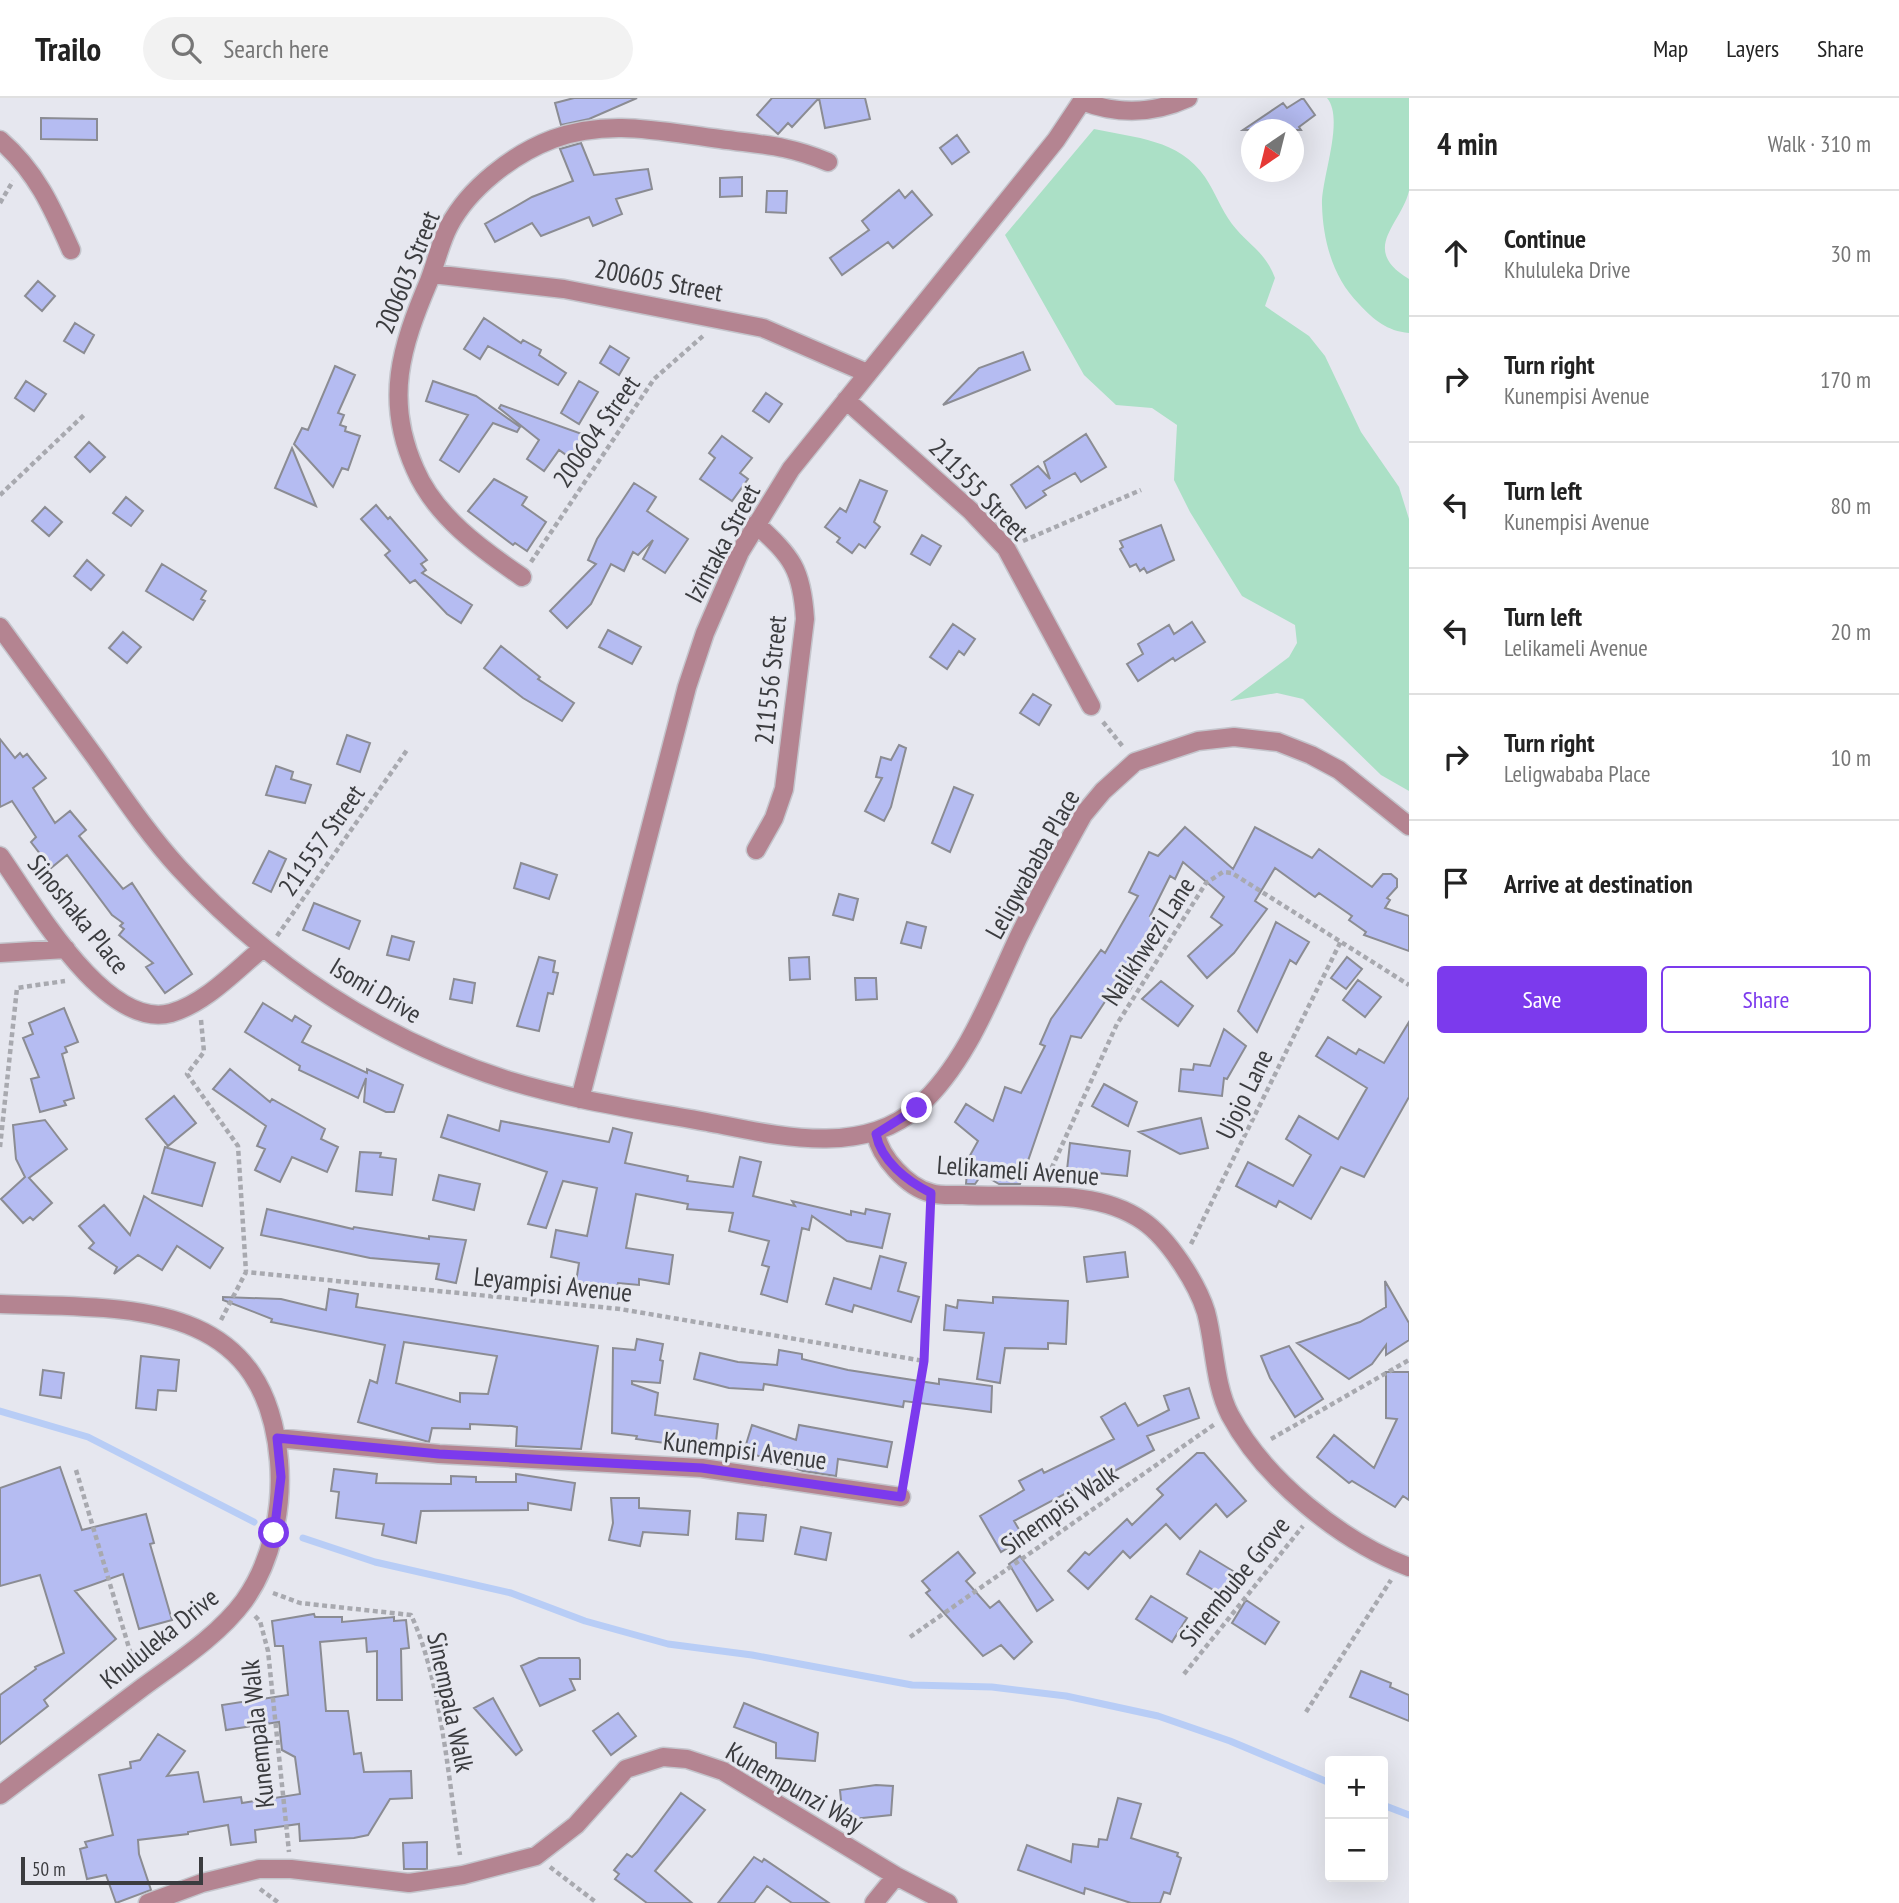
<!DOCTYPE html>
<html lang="en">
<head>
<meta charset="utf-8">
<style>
  body { margin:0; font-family:"PT Sans Narrow",sans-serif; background:#f2f2f2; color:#222 }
  .controls { position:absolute; right:21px; bottom:21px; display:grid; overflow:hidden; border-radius:7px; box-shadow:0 7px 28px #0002 }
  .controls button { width:63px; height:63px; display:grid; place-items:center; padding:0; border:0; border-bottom:2px solid #e0e0e0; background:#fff; color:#222; font:35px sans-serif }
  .compass { position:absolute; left:1241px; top:21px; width:63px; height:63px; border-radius:50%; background:#fff; box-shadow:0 7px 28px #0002; rotate:215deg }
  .scale { position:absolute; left:21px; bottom:18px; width:182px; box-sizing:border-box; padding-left:7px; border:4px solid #3b3c3f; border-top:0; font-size:19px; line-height:24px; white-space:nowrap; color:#3b3c3f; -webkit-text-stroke:5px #e6e7ef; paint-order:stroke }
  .stop { position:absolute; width:21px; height:21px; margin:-16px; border:5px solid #7c3aed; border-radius:50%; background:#fff }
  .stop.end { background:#7c3aed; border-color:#fff; box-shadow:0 2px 7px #0008 }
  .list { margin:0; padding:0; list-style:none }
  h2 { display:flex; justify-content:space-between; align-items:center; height:91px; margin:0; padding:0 28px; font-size:30px }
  h2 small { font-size:23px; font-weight:400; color:#767676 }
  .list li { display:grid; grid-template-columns:46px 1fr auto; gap:21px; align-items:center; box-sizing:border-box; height:126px; padding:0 28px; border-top:2px solid #e0e0e0 }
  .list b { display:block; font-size:26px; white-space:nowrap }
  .list p { margin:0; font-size:23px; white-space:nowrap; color:#767676 }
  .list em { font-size:23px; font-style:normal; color:#767676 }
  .actions { display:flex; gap:14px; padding:21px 28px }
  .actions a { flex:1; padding:16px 0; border:2px solid #7c3aed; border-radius:7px; text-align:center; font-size:24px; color:#7c3aed }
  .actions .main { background:#7c3aed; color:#fff }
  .icon { flex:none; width:38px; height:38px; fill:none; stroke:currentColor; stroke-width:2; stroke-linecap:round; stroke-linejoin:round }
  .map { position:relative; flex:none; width:1409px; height:1805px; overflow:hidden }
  header { display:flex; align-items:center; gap:42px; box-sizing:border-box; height:98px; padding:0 35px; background:#fff; border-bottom:2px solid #e0e0e0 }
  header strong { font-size:33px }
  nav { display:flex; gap:38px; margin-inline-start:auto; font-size:24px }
  .search { width:490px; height:63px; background:#f2f2f2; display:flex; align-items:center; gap:18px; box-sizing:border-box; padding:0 24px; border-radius:38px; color:#767676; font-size:26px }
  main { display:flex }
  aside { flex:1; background:#fff }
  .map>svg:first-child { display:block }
</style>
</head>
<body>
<header>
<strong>Trailo</strong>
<div class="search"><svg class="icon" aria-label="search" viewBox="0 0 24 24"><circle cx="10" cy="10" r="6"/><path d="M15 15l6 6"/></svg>Search here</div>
<nav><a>Map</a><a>Layers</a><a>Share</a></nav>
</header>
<main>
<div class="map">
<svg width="1409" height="1805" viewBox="0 0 1409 1805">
  <rect width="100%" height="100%" fill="#e6e7ef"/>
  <path fill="#abe0c6" d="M1327,0h82c0,25 0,70 0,93 -8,34 -50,58 0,88v54c-22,-2 -35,-13 -50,-29 -26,-26 -36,-63 -37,-99 -1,-26 23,-86 5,-107z
    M1094,31c41,9 85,10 111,48 10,15 16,32 27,47 16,21 33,27 43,54l-10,28 44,30 16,20 36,76 38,55 10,32v272l-28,-16 -78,-76 -26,-6 -47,8 59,-44 8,-14 -2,-18 -53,-29 -52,-84 -16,-32 3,-55 -25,-17 -36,-3 -32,-30 -79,-140z"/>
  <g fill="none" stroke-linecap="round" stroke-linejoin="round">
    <path stroke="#b8cdf6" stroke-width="7" d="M0,1313l88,26 166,85
      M303,1440l72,24 136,31 74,28 83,23 84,11 160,30 80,2 74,9 92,20 72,25 100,42
      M1383,1707l26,10"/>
  </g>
  <path fill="#b5bcf2" stroke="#8b8c93" stroke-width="2" fill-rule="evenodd" d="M574,0h63l-48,21 -28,6 -6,-22z
    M772,0h47l-27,29 -4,-4 -10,11 -21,-19z
    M819,0h46l5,21 -45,9z
    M1303,0l12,17 -16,12 2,3h-58l40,-27 4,5z
    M41,20l56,1v21l-56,-1z
    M957,37l12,17 -17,12 -12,-16z
    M581,45l13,32 54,-6 4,20 -36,10 6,15 -29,12 -4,-9 -48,19 -9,-13 -37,19 -10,-18 47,-27 41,-16 -13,-32z
    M742,79v19l-22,1v-19z
    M899,92l6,8 7,-7 20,24 -39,33 -5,-6 -46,33 -12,-17 39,-28 -7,-9z
    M767,93h20l-1,22 -20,-1z
    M38,183l17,15 -13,15 -17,-15z
    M484,220l37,25 2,-3 18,10 -2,5 27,18 -8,12 -70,-39 -8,13 -16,-10z
    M75,225l19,12 -10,18 -20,-12z
    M610,248l19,12 -10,17 -19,-12z
    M1023,254l7,18 -87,35 36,-37z
    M335,268l20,9 -17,38 6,2 -4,10 6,2 -1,4 15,5 -12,34 -6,-2 -9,19 -39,-43 8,-16 6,2z
    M26,283l20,13 -12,17 -19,-13z
    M433,283l43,15 44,31 -3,5 -24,-9 -34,49 -19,-12 28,-45 -42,-14z
    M579,283l19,11 -19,32 -18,-11z
    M766,295l16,11 -13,18 -16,-11z
    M501,307l92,33 -17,24 -17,-12 -15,21 -17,-12 12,-19 -40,-32z
    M1086,336l20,33 -25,15 -6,-9 -32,18 3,4 -20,13 -15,-23 27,-19 12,13 -6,-17z
    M722,338l30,22 -12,15 8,6 -16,22 -32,-22 15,-21 -6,-5z
    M89,344l16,15 -15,15 -15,-15z
    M292,350l24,58 -41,-18z
    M494,381l33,18 -5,8 24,17 -19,29 -12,-8 -2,2 -45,-34z
    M860,382l27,11 -13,31 6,5 -15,21 -6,-4 -7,9 -15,-11 3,-4 -15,-11 15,-19 6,4z
    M634,385l22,14 -9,14 41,28 -23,34 -22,-14 10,-19 -15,15 -5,-3 -9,19 -13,-7 -20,40 -24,24 -17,-17 46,-47 -8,-4 9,-21z
    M126,399l17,14 -12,15 -18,-13z
    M376,407l12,14 2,-2 37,43 -6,4 5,6 -4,3 50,32 -11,18 -14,-9 -32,-34 -5,3 -25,-28 5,-4 -29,-32z
    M45,409l17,15 -13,14 -17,-15z
    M1161,427l13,35 -27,13 -3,-5 -4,3 -4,-7 -6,3 -10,-18 3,-2 -3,-6z
    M922,437l19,11 -11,19 -19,-11z
    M87,462l17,15 -13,15 -17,-14z
    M162,466l44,27 -5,8 4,2 -12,19 -47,-29z
    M1192,524l13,20 -30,19 -2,-3 -35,23 -11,-17 16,-10 -5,-10 31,-19 5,9z
    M953,526l22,15 -11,16 -5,-4 -12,18 -17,-12z
    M608,532l33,17 -9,17 -33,-17z
    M123,534l18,15 -14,16 -18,-15z
    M501,548l39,31 -2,2 36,24 -12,18 -39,-23 -39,-30z
    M1033,596l18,11 -12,20 -19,-12z
    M347,637l23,8 -10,29 -23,-8z
    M0,641l15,19 5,-5 3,4 4,-3 19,24 -13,10 22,35 15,-12 16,19 -7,6 44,53 9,-6 60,91 -27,19 -19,-26 7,-4 -34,-28 5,-6 -4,-3 3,-3 -11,-8 -45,-60 -16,13 -20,-26 5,-5 -24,-36 -12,6z
    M899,647l7,3 -15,59 -7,14 -19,-10 17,-33 -6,-1 5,-20 10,3z
    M276,668l17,6 -2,7 20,6 -6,18 -39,-8z
    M954,689l19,8 -23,57 -18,-9z
    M1185,729l48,42 22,-42 57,31 7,-9 53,38 11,-13h8l6,5v8l-10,11 3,2 -5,8 24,8v35l-45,-16 2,-3 -17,-12 3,-4 -33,-23 -4,4 -40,-29 -20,33 12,8 -33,44 -27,25 -19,-22 34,-31 -11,-8 13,-20 -41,-35 -8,17 -5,-3 -20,40 6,3 -5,8 12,7 -33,56 -2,-2 -8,12 -10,-6 -29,44 -10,-2 -51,148h-21l-17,-10 -7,10h-9l2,-25 10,-18 -23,-19 11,-18 27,17 12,-34 16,6 24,-47 -5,-2 11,-25 50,-69 4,3 33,-57 -9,-4 20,-40 9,4z
    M269,753l17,8 -15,33 -18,-9z
    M521,765l36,12 -8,24 -35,-11z
    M839,796l19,5 -5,21 -20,-5z
    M314,805l46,18 -11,28 -46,-19z
    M907,824l19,5 -5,21 -20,-5z
    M1276,824l33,20 -13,22 -6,-4 -33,72 -19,-21z
    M392,838l22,6 -5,18 -22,-5z
    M539,859l16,4 -2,11 5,1 -5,21 -5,-1 -9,38 -22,-5z
    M809,859l1,22 -20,1 -1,-22z
    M1347,859l15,12 -16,20 -15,-11z
    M855,880h21l1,21 -21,1z
    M454,881l21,4 -3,20 -22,-4z
    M1358,882l23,17 -16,20 -22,-17z
    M1161,883l32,25 -15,20 -36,-27z
    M263,905l29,18 3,-5 16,10 -9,16 65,31v-4l36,16 -9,27h-8l-22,-10 2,-24 -8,20 -59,-28 1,-4 -55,-34z
    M64,910l14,34 -13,5 2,5 -5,2 12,44 -10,3 2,4 -26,7 -9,-33 8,-2 -16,-39 10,-4 -4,-11z
    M1409,924v75l-45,80 -23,-10 -30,52 -32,-18 -3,6 -40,-21 12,-24 45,24 18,-31 -25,-16 13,-23 39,23 29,-51 -51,-32 12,-19 28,17 3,-5 25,14z
    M1224,931l22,17 -19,33 -3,-1 -2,18 -43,-5 2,-22 12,1 1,-6 16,2z
    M230,971l40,33 2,-3 53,30 -4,10 17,8 -11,25 -35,-15 -12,25 -25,-12 10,-21 -8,-3 9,-20 -53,-37z
    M1104,986l33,18 -9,24 -36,-20z
    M174,998l22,27 -28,23 -22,-27z
    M448,1017l51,16 2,-10 108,21 4,-14 19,5 -7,30 63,13 -1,5 46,6 7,-30 21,5 -8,34 42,10 -3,-5 59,14v-4l14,3 1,-5 24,5 -8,34 -35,-7 -35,-25 -3,14 -7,-2 -15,74 -26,-8 8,-27 -7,-2 7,-24 -40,-10 4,-18 -46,-4 1,-5 -52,-10 -10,54 47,7 -4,29 -30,-5v6l-21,-2 -1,5 -41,-6 3,-19 -28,-6 5,-27 31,6 10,-48 -34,-7 -17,47 -18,-4 19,-52 -106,-35z
    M1201,1020l7,30 -28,6 -41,-22z
    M45,1022l22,29 -38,29 23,25 -19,17 -3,-3 -7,6 -22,-24 24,-22 -9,-18 -3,-34z
    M1070,1045l60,8 -3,25 -60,-6z
    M165,1049l50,16 -13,43 -50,-13z
    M360,1054l21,1 -1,4 16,2 -4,36 -36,-4z
    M439,1077l41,9 -6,26 -41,-10z
    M144,1098l79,52 -13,20 -33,-22 -15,24 -24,-15 -24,19 3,-7 -28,-19 5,-5 -15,-17 25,-21 26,30z
    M267,1111l86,20 1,-2 75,12v-3l37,4 -10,43 -20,-4 3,-15 -69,-6 -109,-23z
    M1125,1154l3,25 -41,5 -3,-25z
    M880,1158l26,7 -8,28 21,6 -8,25 -57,-17 -2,7 -26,-8 8,-26 37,11z
    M1385,1183l24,42v17l-23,15v-10l-14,19 -23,15 -52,-36 63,-21 26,-15z
    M329,1191l29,5 -2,13 242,39 -17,103 -65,-3 1,-19 -5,-1 -42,-2v5l-38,-1 -3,14 -71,-20 12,-42 7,3 8,-38 -114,-23 1,-3 -49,-19v-3l58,2 45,11zM404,1244l93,14 -9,38 -28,-1v9l-64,-19z
    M993,1199l75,4 -2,43 -18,-1v6l-43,-1 -5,35 -23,-4 7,-46 -40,-3 2,-25 11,3 1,-8 35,3z
    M637,1241l26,5 -3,16 3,1 -3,22 -28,-2v3l26,9 -3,22 63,9 -3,26 -79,-11 1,-3 -25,-3 1,-85 22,2z
    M1289,1248l34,53 -28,18 -25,-39 -9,-22z
    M779,1252l23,4v5l46,11 91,14v-5l53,7 -1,26 -87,-11 -1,6 -139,-23 -1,6 -34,-2 -35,-9 6,-26 38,9 39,3z
    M141,1258l38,4 -3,31 -18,-1 -2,20 -20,-2z
    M43,1272l21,3 -3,25 -21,-3z
    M1386,1274h23v128l-6,-4 -8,11 -43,-26 -3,2 -32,-26 17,-22 40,33 23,-49 -11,-1z
    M1189,1290l10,30 -52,18 7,14 -47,25 2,4 -21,10 -3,-6 -71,38 10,17 -23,14 -21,-36 44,-26 -5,-9 23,-12 2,4 70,-34 -13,-22 24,-14 13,23 31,-16 -5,-14z
    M752,1327l44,15 3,-15 93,17 -5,25 -49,-8 -2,17 -33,-5 -59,-20z
    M1197,1355h7l42,48 -19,16 -11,-13 -36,35 -14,-15 -36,34 -7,-7 -35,38 -20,-18 17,-19 4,3 38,-36 5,6 31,-30 -6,-6z
    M60,1369l22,63 64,-16 8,29 -4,1 22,76 -33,9 -16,-55 -48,17 41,48 -72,61 4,6 -48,38v-49l36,-26 -1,-2 29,-14 -24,-78 -40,11v-98z
    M334,1371l43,5 -1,9 75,1v-8l25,1v5h40v-8l59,9 -4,27 -43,-7v7l-107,1 -5,32 -34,-8 2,-11 -48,-6 3,-26 -8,-1z
    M611,1400h28v10l51,3 -2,24 -45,-3 -3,14 -31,-6 4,-17z
    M738,1415l28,2 -3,26 -27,-2z
    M801,1429l30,6 -5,27 -31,-6z
    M1200,1453l38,23 -13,23 -38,-23z
    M958,1454l17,21 -9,8 24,27 9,-7 33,41 -18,17 -13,-14 -18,11 -57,-63 4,-3 -8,-9z
    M1020,1458l33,44 -16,11 -28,-47z
    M1151,1498l36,22 -15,24 -36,-23z
    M1246,1502l33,22 -14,22 -33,-21z
    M314,1516l1,3h27v5l52,-5v4l12,-1 3,28 -8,1 1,51h-25v-49l-10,1 -1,-14 -46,4 6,69h22l6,43 7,-1 3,19 47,-1 1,27 -22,1 -22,36 -14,3 -54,3 -1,-17 -44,6 1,12 -25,3 -3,-20 -40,7v2l-50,6 1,14 12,36 -35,13 -10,-28 -19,4 -7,-30 7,-2 -2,-5 28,-7 -14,-60 32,-7 -1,-6 10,-2 18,-26 27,17 -18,25 31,-4 6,30 37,-5 1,6 58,-9 -5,-37 -13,-7 -3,-28 -53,8 -4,-25 66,-10 -5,-49h-8l-3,-25z
    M539,1560h40l1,2v19h-10l5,11 -35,16 -19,-40z
    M1361,1573l30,12 -1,4 19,8v26l-59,-24z
    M493,1600l29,52 -6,5 -42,-47z
    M744,1605l74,30 -3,28 -39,-3v-15l-42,-16z
    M618,1615l18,23 -25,19 -18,-24z
    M876,1687l17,1 -2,29 -48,5 -3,-30z
    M681,1695l24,17 -50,61 37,32h-45l-32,-24 4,-5 -5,-4 13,-16 5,3 5,-5z
    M1118,1700l23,6 -10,34 47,15 -1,3 4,2 -11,36 -6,-2 -4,11h-29l-46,-15 -1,6 -66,-24 9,-25 44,17 2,-18 25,3 1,-8 8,1z
    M427,1744v27h-23l-1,-26z
    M754,1759l8,5 2,-3 65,44h-37l-25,-17 -13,17h-36z"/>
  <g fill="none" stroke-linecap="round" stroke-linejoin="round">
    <defs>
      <path id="minor" d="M1082,3c36,14 71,13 106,-3
        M0,42c36,31 52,67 71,110
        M432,176l132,15 199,39 104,45
        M846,302l125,111 35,37 85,158
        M522,479c-41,-28 -87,-61 -107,-108 -31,-69 -14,-122 14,-188 7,-18 11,-38 20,-55 20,-38 64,-72 104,-87 56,-21 110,-7 167,0 43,6 67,6 108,23
        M0,529c32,44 64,87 95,130 27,38 53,77 84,111 89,97 202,172 328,212 65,20 133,30 200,42 68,13 154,36 211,-15 48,-43 73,-111 100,-169 20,-41 42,-82 65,-123l20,-24 32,-29 63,-21 36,-4 44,5 33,13 28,15 70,56
        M756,752l18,-32 10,-29 21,-170c-3,-50 -13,-62 -49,-95
        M0,758c32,45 105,175 171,157 35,-10 65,-43 92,-65
        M0,855l66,-4
        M580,1001l107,-412 18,-54 35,-81 51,-83 265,-329 28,-42
        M876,1036c4,23 31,53 55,59 9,3 22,2 32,2 58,4 130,-9 180,26 25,17 54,62 63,91 9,33 8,72 24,103 34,64 112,127 179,152
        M0,1206c126,5 265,-8 279,157 4,47 -7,101 -35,140 -26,35 -67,61 -101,86 -48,36 -95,72 -143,108
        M277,1340l162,16 263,14 199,29
        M148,1805l54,-20 57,-14h32l118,14 54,-8 73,-19 40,-31 50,-56 37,-12 24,2 36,12 173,105 52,27
        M874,1805l22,-27"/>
    </defs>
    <use href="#minor" stroke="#c4c5cc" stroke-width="21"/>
    <path stroke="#a8a9af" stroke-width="4.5" stroke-dasharray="5 3.5" stroke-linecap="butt" d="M0,105l13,-22
      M0,397l85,-81
      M1023,443l118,-51
      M531,464l123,-183 49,-43
      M1103,624l21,26
      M277,838l130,-186
      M201,922l3,32 -17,22 51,72 8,126
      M0,1049l17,-159 48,-7
      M1048,1078l69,-152 89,-141 17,-11 9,1 177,112
      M1191,1146l150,-303
      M221,1222l25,-48 374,37 304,52
      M1271,1341l138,-79
      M76,1372l59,198
      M904,1380l20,-117 6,-149
      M273,1495l27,10 111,12c30,63 38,169 49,240
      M255,1518l5,5 8,30 21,201
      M910,1539l305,-213
      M1184,1576l119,-148
      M1306,1614l85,-132
      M550,1769l47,36
      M260,1791l19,14"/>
    <use href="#minor" stroke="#b48491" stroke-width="18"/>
  </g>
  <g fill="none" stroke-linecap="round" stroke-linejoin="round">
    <path stroke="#7c3aed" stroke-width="9" d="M274,1435l7,-56 -4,-39 162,16 263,14 199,29 23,-136 7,-168c-24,-12 -50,-32 -55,-59l41,-26"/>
  </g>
  <g text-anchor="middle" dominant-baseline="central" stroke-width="6" stroke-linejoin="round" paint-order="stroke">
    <g font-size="26" fill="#3b3c3f" stroke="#e6e7ef">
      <text transform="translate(407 174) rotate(-68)">200603 Street</text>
      <text transform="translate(659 182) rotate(11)">200605 Street</text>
      <text transform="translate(596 333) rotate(-55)">200604 Street</text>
      <text transform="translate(979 391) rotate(46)">211555 Street</text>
      <text transform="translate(722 445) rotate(-62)">Izintaka Street</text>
      <text transform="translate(770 582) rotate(-84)">211556 Street</text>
      <text transform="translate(321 742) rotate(-55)">211557 Street</text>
      <text transform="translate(1032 766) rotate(-61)">Leligwababa Place</text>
      <text transform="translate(79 816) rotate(51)">Sinoshaka Place</text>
      <text transform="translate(1148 843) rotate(-57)">Nalikhwezi Lane</text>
      <text transform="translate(376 892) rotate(31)">Isomi Drive</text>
      <text transform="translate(1244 996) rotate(-64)">Ujojo Lane</text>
      <text transform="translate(1018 1072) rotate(4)">Lelikameli Avenue</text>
      <text transform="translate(553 1186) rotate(6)">Leyampisi Avenue</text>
      <text transform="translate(745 1352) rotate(7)">Kunempisi Avenue</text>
      <text transform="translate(1059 1411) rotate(-35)">Sinempisi Walk</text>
      <text transform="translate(1234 1483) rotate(-51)">Sinembube Grove</text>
      <text transform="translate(159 1540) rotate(-39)">Khululeka Drive</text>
      <text transform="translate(451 1604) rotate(78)">Sinempala Walk</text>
      <text transform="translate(257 1636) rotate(-96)">Kunempala Walk</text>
      <text transform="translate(795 1689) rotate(30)">Kunempunzi Way</text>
    </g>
  </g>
</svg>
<div class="controls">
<button>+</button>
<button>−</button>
</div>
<svg class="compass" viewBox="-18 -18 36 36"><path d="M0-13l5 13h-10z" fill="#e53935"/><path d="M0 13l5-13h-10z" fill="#767676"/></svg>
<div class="scale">50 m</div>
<div class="stop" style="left:274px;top:1435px"></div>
<div class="stop end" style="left:917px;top:1010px"></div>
</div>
<aside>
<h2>4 min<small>Walk · 310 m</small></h2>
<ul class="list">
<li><svg class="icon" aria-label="ahead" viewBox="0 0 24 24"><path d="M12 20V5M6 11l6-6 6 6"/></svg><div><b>Continue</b><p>Khululeka Drive</p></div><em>30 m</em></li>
<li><svg class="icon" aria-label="right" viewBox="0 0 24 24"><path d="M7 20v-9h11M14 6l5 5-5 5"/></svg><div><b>Turn right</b><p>Kunempisi Avenue</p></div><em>170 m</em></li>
<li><svg class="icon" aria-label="left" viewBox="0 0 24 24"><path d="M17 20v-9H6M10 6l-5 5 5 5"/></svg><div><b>Turn left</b><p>Kunempisi Avenue</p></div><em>80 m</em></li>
<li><svg class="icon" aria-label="left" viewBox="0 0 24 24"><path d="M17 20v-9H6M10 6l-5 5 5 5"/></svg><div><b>Turn left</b><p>Lelikameli Avenue</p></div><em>20 m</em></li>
<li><svg class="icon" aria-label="right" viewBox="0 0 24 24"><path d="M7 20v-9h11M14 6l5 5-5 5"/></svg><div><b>Turn right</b><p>Leligwababa Place</p></div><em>10 m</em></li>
<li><svg class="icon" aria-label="arrive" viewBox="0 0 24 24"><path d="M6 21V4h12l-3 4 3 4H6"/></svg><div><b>Arrive at destination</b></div></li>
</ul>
<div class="actions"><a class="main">Save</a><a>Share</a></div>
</aside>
</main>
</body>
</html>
